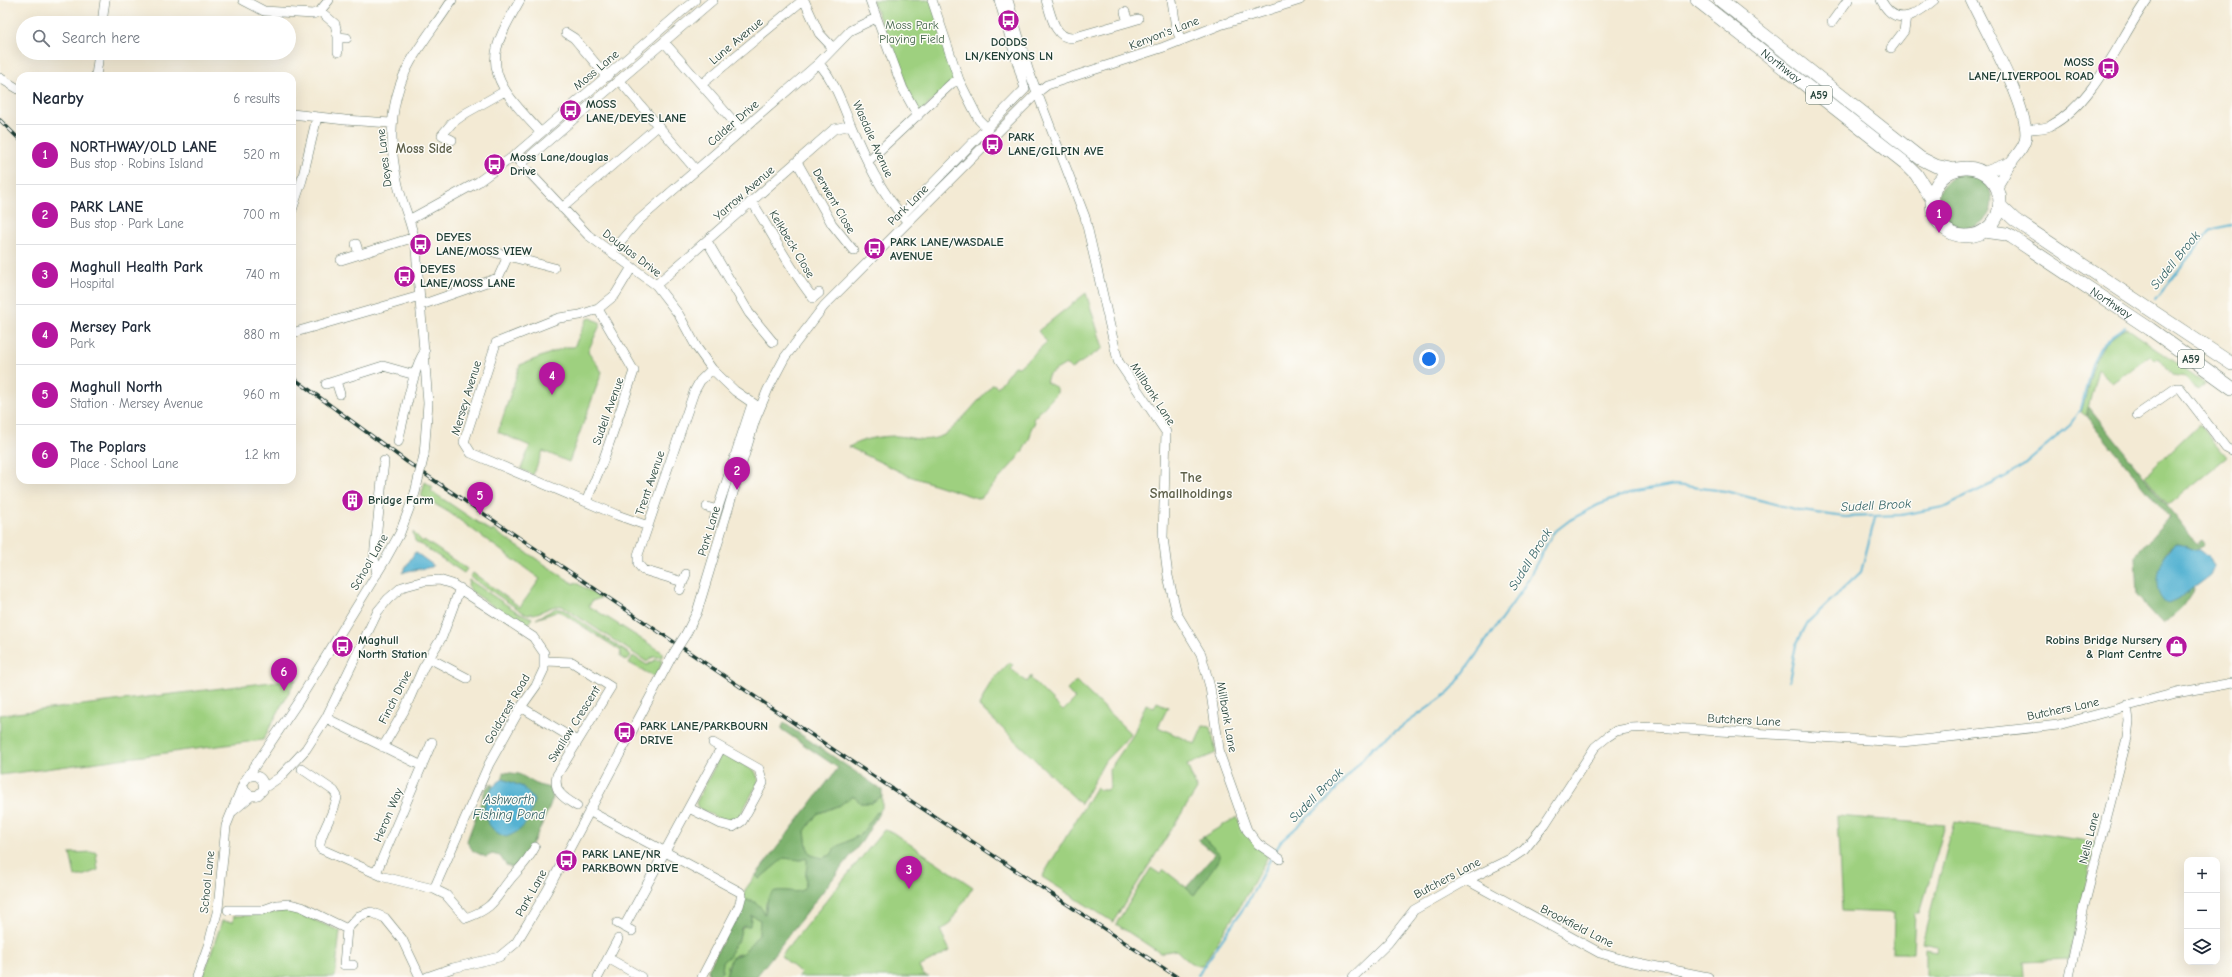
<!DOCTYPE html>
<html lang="en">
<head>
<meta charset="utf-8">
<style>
  body { margin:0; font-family:"Comic Neue",sans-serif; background:#f6f6f7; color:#1f2937 }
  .controls { position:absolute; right:12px; bottom:12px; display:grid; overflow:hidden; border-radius:8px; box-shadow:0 4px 16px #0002 }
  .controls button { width:36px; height:36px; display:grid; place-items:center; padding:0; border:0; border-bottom:1px solid #e0e1e3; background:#fff; color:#1f2937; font:20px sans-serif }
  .you { position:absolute; left:1429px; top:359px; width:14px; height:14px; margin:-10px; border:3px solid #fff; border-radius:50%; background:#1a73e8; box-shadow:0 0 0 6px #1a73e833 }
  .badge { display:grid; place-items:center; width:26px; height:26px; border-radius:50%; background:#b5179e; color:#fff; font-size:13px; font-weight:700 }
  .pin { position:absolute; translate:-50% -33px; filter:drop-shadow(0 1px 2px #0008) }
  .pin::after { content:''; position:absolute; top:21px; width:14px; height:12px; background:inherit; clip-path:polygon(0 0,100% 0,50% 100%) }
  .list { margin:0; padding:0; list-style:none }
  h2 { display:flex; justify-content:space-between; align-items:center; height:52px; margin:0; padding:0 16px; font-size:17px }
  h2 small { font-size:13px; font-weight:400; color:#747a83 }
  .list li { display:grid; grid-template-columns:26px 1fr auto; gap:12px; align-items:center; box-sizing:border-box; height:60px; padding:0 16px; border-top:1px solid #e0e1e3 }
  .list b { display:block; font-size:15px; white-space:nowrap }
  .list p { margin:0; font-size:13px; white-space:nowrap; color:#747a83 }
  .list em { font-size:13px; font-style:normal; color:#747a83 }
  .icon { flex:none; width:22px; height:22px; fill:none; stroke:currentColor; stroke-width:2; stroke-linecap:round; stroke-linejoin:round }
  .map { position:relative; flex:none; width:2232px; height:977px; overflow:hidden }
  .search { position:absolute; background:#fff; box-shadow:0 4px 16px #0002; left:16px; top:16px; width:280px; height:44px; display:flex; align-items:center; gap:10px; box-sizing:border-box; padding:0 14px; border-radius:22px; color:#747a83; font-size:15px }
  .panel { position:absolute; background:#fff; box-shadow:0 4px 16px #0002; left:16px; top:72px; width:280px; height:412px; border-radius:12px }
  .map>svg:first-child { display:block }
</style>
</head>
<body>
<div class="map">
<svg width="2232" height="977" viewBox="0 0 2232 977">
  <rect width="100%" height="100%" fill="#fdfcf7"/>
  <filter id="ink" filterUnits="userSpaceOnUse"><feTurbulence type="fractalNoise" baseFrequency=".025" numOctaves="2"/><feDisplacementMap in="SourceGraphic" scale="8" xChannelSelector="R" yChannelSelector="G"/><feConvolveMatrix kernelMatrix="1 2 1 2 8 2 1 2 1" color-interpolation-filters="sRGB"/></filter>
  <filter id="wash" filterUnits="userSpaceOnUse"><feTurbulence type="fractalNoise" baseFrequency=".012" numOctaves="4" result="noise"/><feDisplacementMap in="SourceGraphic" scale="16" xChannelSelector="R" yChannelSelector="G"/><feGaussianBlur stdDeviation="0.9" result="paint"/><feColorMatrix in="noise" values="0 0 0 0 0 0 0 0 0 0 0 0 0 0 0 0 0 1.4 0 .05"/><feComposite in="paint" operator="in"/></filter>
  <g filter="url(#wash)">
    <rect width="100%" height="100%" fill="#f3ead4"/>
    <path fill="#9ed07f" stroke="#5e865a" d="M872,0h59l26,78 -39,36z
      M1086,293l17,55 -32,21 -5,-5 -17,10 -3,8 11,6v5l-24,26 2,3 -4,7c2,19 -38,55 -51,70l-71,-23 -60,-29c12,-8 33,-11 47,-11 20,1 27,8 48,-1 9,-4 41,-42 49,-51l5,3 16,-21 5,1 28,-25 -9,-11z
      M591,318l10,5 -13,28 14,21 -33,90 -26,-11 -10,24 -12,-6 9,-23 -32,-14 22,-67 46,-18h8l13,-28z
      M2127,328l78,55 -8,8 -11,-14 -14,-2 -13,-17 -5,2 -4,-4 -37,27 -15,-14 -12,47 -5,-4c13,-37 7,-64 46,-84z
      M2199,424l28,33 -59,48 -23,-29z
      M425,482l8,5 -2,4 61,41 1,-2 81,54 1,-2 26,16 -9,3 -3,5 73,46v5h-9l-6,5 -85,-56c-14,-2 -23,12 -38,7l-54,-36 3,-4 47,34 20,-28 -90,-66 -29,-17z
      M413,532l10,10 1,-2 43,29 -3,4 -49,-32z
      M469,580l50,33 13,5 -7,10 -54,-37 -3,-5z
      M556,608l8,2 67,45 -4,6 -7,-4 1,-6 -62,-40 -23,8z
      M633,656l14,9 8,-5h7l-2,8 -5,9 -26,-14z
      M1010,662l3,3 -3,3 17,14 4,-6v3l32,32 12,-12 -8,-9 9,-9 55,53 -26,27 -24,43 -102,-98 11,-23z
      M296,679l-33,61 -263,35v-60z
      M1157,702l11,5 -10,20 37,17 8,-18 8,1 5,26 -29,12 10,24 -84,133 -71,-45 54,-90 4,3h7l3,-2 -1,-18 24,-35 13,-31 8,4z
      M725,754l30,17 4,10 -22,40 -9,2 -30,-15 -2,-5 24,-47z
      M882,796v12l-21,26 -26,14 -4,7 -9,3 -11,-3 -4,-8 -2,-16 12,-17 23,-9 11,-8h4l5,6h11z
      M1837,816l108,9 -25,88h-5l-2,40h-20l1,-40 -52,-2z
      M1237,817l13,23 18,16 -27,49 -39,61c-10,1 -19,-10 -26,-16l-16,3 -44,-29 35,-56 9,6 4,-4 31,24 25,-40 -17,-17z
      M1954,822l142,20 -27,117 -45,2 1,16h-99v-28l11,2 1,-5 -16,-3z
      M884,830l8,2 81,55 -25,39 -8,4 10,21 -31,16 4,8 6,2h-131l3,-4 -20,-17z
      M96,852l2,18 -16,6h-7l-5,-23z
      M784,858l17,2 5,-2c3,5 0,10 0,16 2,29 -17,12 -33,18l-7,11 -1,11 -13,-14h-8l1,-10 11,-15 3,4z
      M290,910l50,21 -5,46h-132l19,-56 11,1 1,-6 23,-1z
      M751,915l9,5 -1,14 -16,19 -8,2 -7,10 -2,12h-9l5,-5 1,-11 16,-22 2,-10 10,-8z"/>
    <path fill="#7eb26e" stroke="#4e7851" d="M1938 201a27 27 0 1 1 54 0a27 27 0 1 1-54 0Z
      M2089,407l108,137 5,-4 3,4 -11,6 -17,-7 -9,6 -10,21 19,30 15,-13 2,2 -12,18 -19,17 -26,-28 -2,-40 34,-39 -83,-101z
      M784,723l98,67v6l-11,7h-11l-5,-6h-4l-11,8 -23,9 -12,17 2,16 4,8 11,3 9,-3 4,-7 26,-14 16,-22 2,1 -16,27 -107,137h-30l5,-19 12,-5 16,-19 1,-14 -9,-5 -1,11h-7l-2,2 -2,11 -7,9 -2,8 -7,5 -1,11 -5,5h-8l-1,-7 36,-70c12,0 15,4 21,14l3,-16 5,-6c15,-6 35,11 33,-18 0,-6 3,-11 0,-16l-5,2 -17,-2 -25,21 -3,-4 82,-107 -57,-39z
      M503,772l16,2 19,11 12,3 3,10c-8,20 -23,57 -39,70l-8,-3 -6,-9 -8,-2 -6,3 -13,-6 -6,-10 19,-53 7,-4 -8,21 38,-18 -20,-8z
      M1203,837l17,17v4l-26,37 -8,-7 29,-34 -17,-14z"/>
    <path fill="#54b2d2" stroke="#3a7883" d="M2177,543l17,7h6l10,8 4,8 -4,9 -33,25 -9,4c-21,-14 -9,-50 9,-61z
      M415,552l18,13 -1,2 -24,4 -6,2z
      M503,779l20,8 11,13c-4,20 -9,30 -28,37 -29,-10 -27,-45 -3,-58z"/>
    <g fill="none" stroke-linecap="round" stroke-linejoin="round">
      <path stroke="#54b2d2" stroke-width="2" d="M2155,299l55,-68 7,-3 15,-3
        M1789,681l7,-36 12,-23 53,-50 14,-54
        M1275,852l5,-10 46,-41 46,-53 78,-56 72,-102 31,-57 17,-13 28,-15 31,-12 47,-8 49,6 77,20 43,6 56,-2 42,-8 53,-25 21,-12 51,-43 13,-18 11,-46 8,-15 12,-12 13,-9
        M1198,975l49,-72 25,-47"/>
    </g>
  </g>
  <g filter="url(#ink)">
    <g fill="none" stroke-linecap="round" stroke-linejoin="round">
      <defs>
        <path id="minor" d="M243,0l21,11 49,3 7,-3 9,-11
          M520,0c-8,15 -19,31 -23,48 -9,34 23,61 43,84
          M804,0l15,33 14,15
          M870,0l33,89 15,27
          M932,0l27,80 20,40 9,9
          M1008,0l20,69 57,148 33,144 48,71 -3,105 5,39 9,38 24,40 9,33 10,68 27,75 11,14 22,15
          M1046,0c5,14 8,38 26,38l56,-16
          M1172,0l4,28 5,12
          M1881,0c15,29 35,15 53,0
          M320,11l15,13 3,13
          M1125,12l3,10 10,-3
          M1832,22l16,-22
          M102,23l3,-23
          M566,33l8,5 33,39
          M664,42l78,89
          M1891,48l13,-17 2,-14
          M338,52v-15l9,1
          M819,63c17,21 22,38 32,62 14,33 30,68 55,95
          M96,76l3,-23
          M0,78l20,12
          M619,80l77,90
          M702,84l101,-84
          M292,114l53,6 46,3
          M2026,129c8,0 17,0 24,-3 45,-23 69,-87 97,-126
          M452,140l-10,-5 10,-12 14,-10 39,-22
          M514,156l74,79 68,50 23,30 18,33 15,21 23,22 25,17
          M868,161l84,-78 7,-3
          M797,162l35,62 21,26
          M521,164l192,-164
          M752,202c21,32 37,66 61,96l6,-5
          M562,208l96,-82
          M292,210l10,-30 15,-63
          M902,215l123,-126 -26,-89
          M409,220l69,-38 36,-26 181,-156
          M707,241l42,72 24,29
          M356,244l3,10
          M493,252l61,16
          M611,252l28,-32 180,-157 32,-33 25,-12
          M341,260l74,-23
          M632,267l-17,28 -17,14 -18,6 -21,3 -63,25 -32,99 7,11 146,62 31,11
          M656,285l178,-156 17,-4
          M421,305l77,-27 10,-22
          M292,333l128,-37
          M336,381l4,13
          M326,384l57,-18 32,9
          M2137,415l39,-27h4l46,60 6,3
          M398,442c4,-16 17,-82 27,-90
          M424,455l4,-52 -12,-154c-2,-22 -13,-42 -18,-64 -10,-43 -9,-86 13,-124 12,-21 28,-40 41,-61
          M586,502l17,-41 31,-90 -36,-62
          M707,507l10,3
          M713,523l39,-119
          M377,574l-3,-16 10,-97
          M683,582l-40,-12 -5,-6v-9l56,-163 6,-11 12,-12
          M680,590l6,-16
          M686,634l11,-22 58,-192 13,-31 17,-32 39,-51 214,-214 9,-7 117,-38 56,-22 80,-25
          M429,658l38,20
          M545,661l27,1 39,25 -54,88c-4,17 7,23 20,31
          M521,707l56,34
          M326,718l96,48
          M383,747l21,-36 19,-43 19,-31 18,-49
          M302,769l32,22 3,5c0,14 -22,44 -16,53l63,28 50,12 12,6 20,23c31,-11 28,-20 47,-42 9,-10 16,-17 22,-29
          M243,787c3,7 8,10 15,8l5,-5c2,-10 -4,-17 -15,-13
          M264,788l16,-11 26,-28 20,-31 52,-107 10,-12 14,-12 22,-6 15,-1 13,4 81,53 11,16v16l-8,17 -15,21 -32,57 -55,125
          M689,808l32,16 12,3 9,-6 21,-38 -4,-14 -46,-26
          M233,811l18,-15
          M589,811l151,81 2,3 -3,11 -37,71
          M376,873l56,-131
          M1467,880l133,73 28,8 80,16
          M228,910h35l14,-5 13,-1 12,3 45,22
          M617,923l15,8
          M624,927l97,-179
          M608,958l33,19
          M353,965h-9l3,-36 12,-13 12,-4 14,6 17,21 18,38
          M197,977l12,-34 9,-34 8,-83 18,-44 54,-80 86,-140 16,-29 15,-40
          M427,977l26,-9 46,-11 17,-14 31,-52 125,-235
          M598,977l20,-38
          M1353,977l35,-34 26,-33 53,-30 45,-22 12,-8 21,-26 50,-77 12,-10 9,-6 15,-3 22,-1 248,15 21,-2 136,-15 118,-32 56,-10
          M2069,977l15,-71 43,-168 2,-17 -2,-16"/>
        <path id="major" d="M1971,0c13,29 62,113 54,141 -3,9 -8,13 -13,20 -6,8 -10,18 -16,26
          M1983,173l29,-11"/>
        <g id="highway">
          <path id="s1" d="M1697,0l208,163 11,11 16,25"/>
          <path d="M1720,0l200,158 16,8 19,4"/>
          <circle cx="1966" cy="202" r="34"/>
          <path d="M1999,205l16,15 217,144"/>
          <path id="s2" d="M1984,231l22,3 6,3 138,92 82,59"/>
        </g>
      </defs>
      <use href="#minor" stroke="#697a6c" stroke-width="10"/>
      <use href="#major" stroke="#697a6c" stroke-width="12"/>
      <use href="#highway" stroke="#697a6c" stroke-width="14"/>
      <use href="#minor" stroke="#fff" stroke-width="9"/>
      <use href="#major" stroke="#fff" stroke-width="11"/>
      <use href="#highway" stroke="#fff" stroke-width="13"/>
      <defs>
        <path id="rail" d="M0,120l20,20
          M292,377l115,85 433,292 337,223"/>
      </defs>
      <use href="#rail" stroke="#1f3d34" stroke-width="3.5"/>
      <use href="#rail" stroke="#fdfcf7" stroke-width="2" stroke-dasharray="6" stroke-linecap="butt"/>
      <defs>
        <path id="minor-bridge" d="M415,493l9,-38
          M672,656l14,-22"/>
      </defs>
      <use href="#minor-bridge" stroke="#697a6c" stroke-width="10" stroke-linecap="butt"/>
      <use href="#minor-bridge" stroke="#fff" stroke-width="9"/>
    </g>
  </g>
  <defs>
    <symbol id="bus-disc" viewBox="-11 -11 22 22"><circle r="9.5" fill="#b5179e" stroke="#fdfcf7"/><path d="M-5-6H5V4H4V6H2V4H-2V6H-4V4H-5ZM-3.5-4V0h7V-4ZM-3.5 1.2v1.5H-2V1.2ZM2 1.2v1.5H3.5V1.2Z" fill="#fff"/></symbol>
    <symbol id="building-disc" viewBox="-11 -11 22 22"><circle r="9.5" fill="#b5179e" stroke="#fdfcf7"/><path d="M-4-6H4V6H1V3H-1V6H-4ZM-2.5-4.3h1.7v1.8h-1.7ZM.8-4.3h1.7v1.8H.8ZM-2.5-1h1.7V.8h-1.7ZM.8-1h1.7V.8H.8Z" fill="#fff"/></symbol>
    <symbol id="shop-disc" viewBox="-11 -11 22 22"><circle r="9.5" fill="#b5179e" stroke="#fdfcf7"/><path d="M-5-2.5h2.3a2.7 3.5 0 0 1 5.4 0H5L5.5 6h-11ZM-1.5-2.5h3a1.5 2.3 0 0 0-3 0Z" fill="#fff"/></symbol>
  </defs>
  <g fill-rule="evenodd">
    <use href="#bus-disc" x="996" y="8" width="25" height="25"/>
    <use href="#bus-disc" x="2096" y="56" width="25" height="25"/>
    <use href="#bus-disc" x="558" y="98" width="25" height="25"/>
    <use href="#bus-disc" x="980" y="132" width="25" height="25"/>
    <use href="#bus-disc" x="482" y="152" width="25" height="25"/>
    <use href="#bus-disc" x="408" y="232" width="25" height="25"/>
    <use href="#bus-disc" x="862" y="236" width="25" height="25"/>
    <use href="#bus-disc" x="392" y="264" width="25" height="25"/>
    <use href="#building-disc" x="340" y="488" width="25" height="25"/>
    <use href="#bus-disc" x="330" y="634" width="25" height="25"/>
    <use href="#shop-disc" x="2164" y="634" width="25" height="25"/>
    <use href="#bus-disc" x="612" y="720" width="25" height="25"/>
    <use href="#bus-disc" x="554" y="848" width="25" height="25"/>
  </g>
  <g text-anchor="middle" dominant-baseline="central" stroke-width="3" stroke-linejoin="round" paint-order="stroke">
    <g fill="#fdfcf7" stroke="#62766e" stroke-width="1">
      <rect x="1806" y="86" width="26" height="18" rx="3"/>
      <rect x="2178" y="350" width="26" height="18" rx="3"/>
    </g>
    <g font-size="11" font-weight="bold" fill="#1f3d34">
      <text x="1819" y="95">A59</text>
      <text x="2191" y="359">A59</text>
    </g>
    <g font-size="12" fill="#3f6247" stroke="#fdfcf7">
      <text x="912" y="25">Moss Park<tspan x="912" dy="14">Playing Field</tspan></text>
    </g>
    <g font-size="12" fill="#1f3d34" stroke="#fdfcf7">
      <text transform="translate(1164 33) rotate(-21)">Kenyon's Lane</text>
      <text transform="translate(736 41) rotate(-40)">Lune Avenue</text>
      <text stroke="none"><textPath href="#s1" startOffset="107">Northway</textPath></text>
      <text transform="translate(596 70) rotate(-40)">Moss Lane</text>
      <text transform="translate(733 123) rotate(-41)">Calder Drive</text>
      <text transform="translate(873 139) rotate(66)">Wasdale Avenue</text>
      <text transform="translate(384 158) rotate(-97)">Deyes Lane</text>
      <text transform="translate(744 193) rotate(-41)">Yarrow Avenue</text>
      <text transform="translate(834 201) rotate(60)">Derwent Close</text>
      <text transform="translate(908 205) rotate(-45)">Park Lane</text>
      <text transform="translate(792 244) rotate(59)">Kelkbeck Close</text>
      <text transform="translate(632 253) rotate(37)">Douglas Drive</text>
      <text stroke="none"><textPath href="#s2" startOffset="148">Northway</textPath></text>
      <text transform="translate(1153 394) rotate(57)">Millbank Lane</text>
      <text transform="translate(466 398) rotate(-73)">Mersey Avenue</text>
      <text transform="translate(608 411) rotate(-70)">Sudell Avenue</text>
      <text transform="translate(650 483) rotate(-71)">Trent Avenue</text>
      <text transform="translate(709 531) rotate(-73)">Park Lane</text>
      <text transform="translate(369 562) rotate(-60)">School Lane</text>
      <text transform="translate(395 697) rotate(-63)">Finch Drive</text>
      <text transform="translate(507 709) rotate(-60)">Goldcrest Road</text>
      <text transform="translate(2063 709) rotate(-12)">Butchers Lane</text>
      <text transform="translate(1227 717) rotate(80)">Millbank Lane</text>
      <text transform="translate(1744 720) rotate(3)">Butchers Lane</text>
      <text transform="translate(574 724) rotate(-58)">Swallow Crescent</text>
      <text transform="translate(388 815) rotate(-67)">Heron Way</text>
      <text transform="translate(2089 838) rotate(-76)">Nells Lane</text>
      <text transform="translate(1447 878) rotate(-28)">Butchers Lane</text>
      <text transform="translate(207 882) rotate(-84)">School Lane</text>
      <text transform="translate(531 893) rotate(-61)">Park Lane</text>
      <text transform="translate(1577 926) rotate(27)">Brookfield Lane</text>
    </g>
    <g font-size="12" font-weight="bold" fill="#1f3d34" stroke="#fdfcf7" text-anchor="start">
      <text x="1009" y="42" text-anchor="middle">DODDS<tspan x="1009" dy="14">LN/KENYONS LN</tspan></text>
      <text x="2094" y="62" text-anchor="end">MOSS<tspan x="2094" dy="14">LANE/LIVERPOOL ROAD</tspan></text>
      <text x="586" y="104">MOSS<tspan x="586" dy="14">LANE/DEYES LANE</tspan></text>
      <text x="1008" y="137">PARK<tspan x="1008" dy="14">LANE/GILPIN AVE</tspan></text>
      <text x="510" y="157">Moss Lane/douglas<tspan x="510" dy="14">Drive</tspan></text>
      <text x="436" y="237">DEYES<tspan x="436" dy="14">LANE/MOSS VIEW</tspan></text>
      <text x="890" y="242">PARK LANE/WASDALE<tspan x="890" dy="14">AVENUE</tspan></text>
      <text x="420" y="269">DEYES<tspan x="420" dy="14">LANE/MOSS LANE</tspan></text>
      <text x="368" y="500">Bridge Farm</text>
      <text x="358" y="640">Maghull<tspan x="358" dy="14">North Station</tspan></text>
      <text x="2162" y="640" text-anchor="end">Robins Bridge Nursery<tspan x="2162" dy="14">&amp; Plant Centre</tspan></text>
      <text x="640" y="726">PARK LANE/PARKBOURN<tspan x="640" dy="14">DRIVE</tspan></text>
      <text x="582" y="854">PARK LANE/NR<tspan x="582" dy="14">PARKBOWN DRIVE</tspan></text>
    </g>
    <g font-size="13" font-weight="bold" fill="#5e604a" stroke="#fdfcf7">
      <text x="424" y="148">Moss Side</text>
    </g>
    <g font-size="13" font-style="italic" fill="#2f6063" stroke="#fdfcf7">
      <text transform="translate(2175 260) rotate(-51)">Sudell Brook</text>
      <text transform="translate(1876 505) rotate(-3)">Sudell Brook</text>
      <text transform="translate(1530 559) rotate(-58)">Sudell Brook</text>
      <text transform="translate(1316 795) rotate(-45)">Sudell Brook</text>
      <text x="509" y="799">Ashworth<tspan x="509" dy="15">Fishing Pond</tspan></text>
    </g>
    <g font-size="14" font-weight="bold" fill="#5e604a" stroke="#fdfcf7">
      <text x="1191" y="477">The<tspan x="1191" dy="16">Smallholdings</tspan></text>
    </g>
  </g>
</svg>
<div class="controls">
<button>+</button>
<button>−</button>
<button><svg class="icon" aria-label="layers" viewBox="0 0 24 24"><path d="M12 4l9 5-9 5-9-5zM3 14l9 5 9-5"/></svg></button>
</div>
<div class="you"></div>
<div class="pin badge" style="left:1939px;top:233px">1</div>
<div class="pin badge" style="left:737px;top:490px">2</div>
<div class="pin badge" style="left:909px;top:889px">3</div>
<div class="pin badge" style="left:552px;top:395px">4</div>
<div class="pin badge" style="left:480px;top:515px">5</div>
<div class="pin badge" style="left:284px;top:691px">6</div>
<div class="search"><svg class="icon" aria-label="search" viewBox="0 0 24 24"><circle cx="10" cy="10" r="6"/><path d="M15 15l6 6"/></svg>Search here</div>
<section class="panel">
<h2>Nearby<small>6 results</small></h2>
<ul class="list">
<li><span class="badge">1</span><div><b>NORTHWAY/OLD LANE</b><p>Bus stop · Robins Island</p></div><em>520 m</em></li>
<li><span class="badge">2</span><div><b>PARK LANE</b><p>Bus stop · Park Lane</p></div><em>700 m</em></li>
<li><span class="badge">3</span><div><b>Maghull Health Park</b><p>Hospital</p></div><em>740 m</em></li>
<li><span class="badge">4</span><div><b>Mersey Park</b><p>Park</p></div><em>880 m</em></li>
<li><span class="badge">5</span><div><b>Maghull North</b><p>Station · Mersey Avenue</p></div><em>960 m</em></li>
<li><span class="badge">6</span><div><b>The Poplars</b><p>Place · School Lane</p></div><em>1.2 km</em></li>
</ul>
</section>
</div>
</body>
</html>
